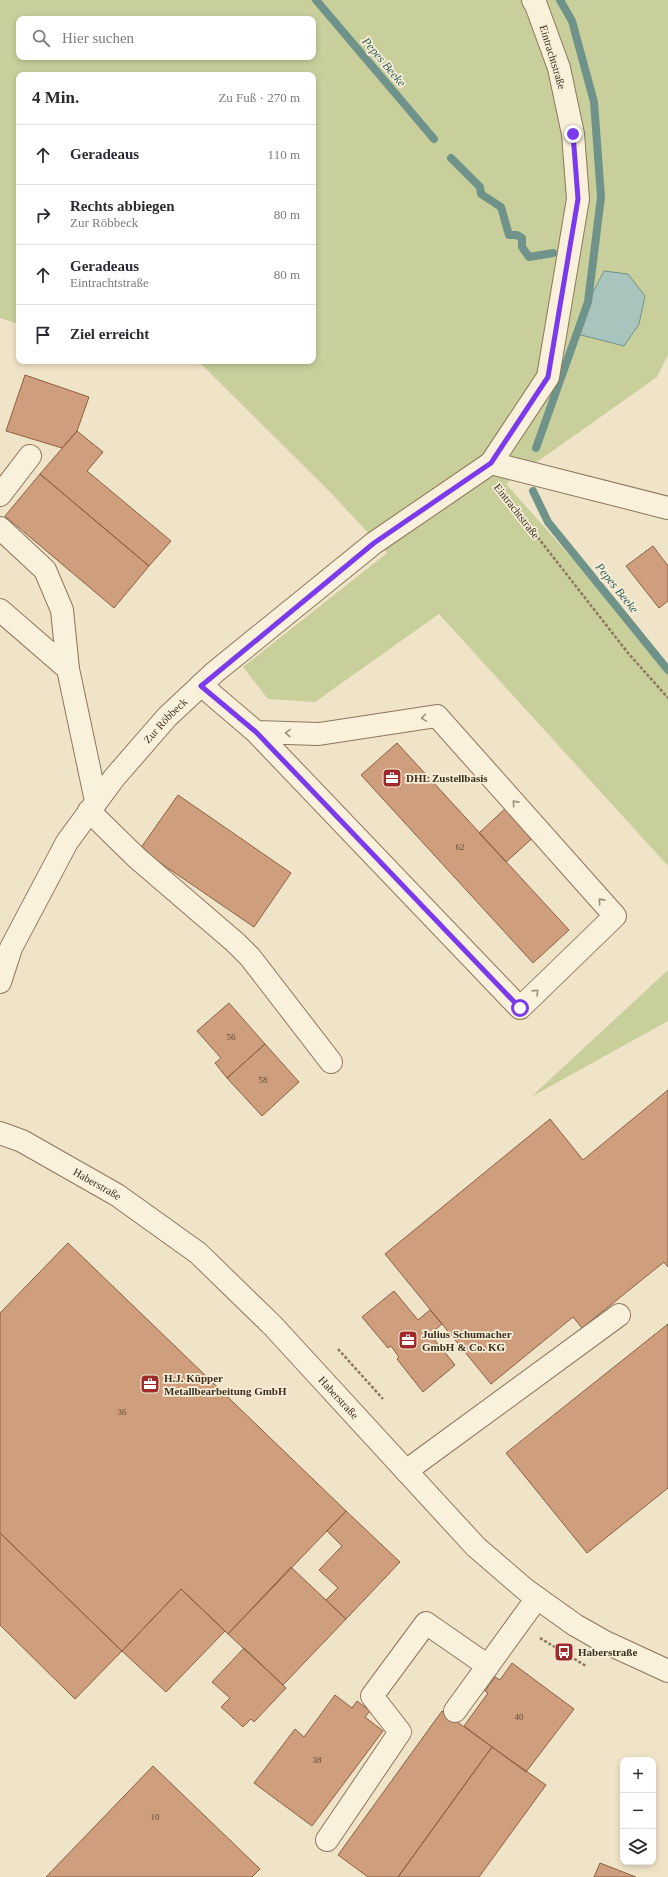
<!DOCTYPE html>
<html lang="de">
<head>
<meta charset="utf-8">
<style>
  body { margin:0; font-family:"Times New Roman",serif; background:#f7f7f7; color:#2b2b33 }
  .controls { position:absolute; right:12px; bottom:12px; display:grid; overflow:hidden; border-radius:8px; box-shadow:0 2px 6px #0003 }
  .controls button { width:36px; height:36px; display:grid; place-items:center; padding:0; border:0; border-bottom:1px solid #e1e1e2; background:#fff; color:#2b2b33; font:20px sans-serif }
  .stop { position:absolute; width:12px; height:12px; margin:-9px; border:3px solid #7c3aed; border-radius:50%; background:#fff }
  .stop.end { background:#7c3aed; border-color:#fff; box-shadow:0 1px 4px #0008 }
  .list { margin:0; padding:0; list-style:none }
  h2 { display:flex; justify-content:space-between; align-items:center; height:52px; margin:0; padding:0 16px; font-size:17px }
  h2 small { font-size:13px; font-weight:400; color:#7c7c81 }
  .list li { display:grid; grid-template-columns:26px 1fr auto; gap:12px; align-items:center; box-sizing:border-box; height:60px; padding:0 16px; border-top:1px solid #e1e1e2 }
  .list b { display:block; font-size:15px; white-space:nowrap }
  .list p { margin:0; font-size:13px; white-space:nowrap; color:#7c7c81 }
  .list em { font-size:13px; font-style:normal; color:#7c7c81 }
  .icon { flex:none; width:22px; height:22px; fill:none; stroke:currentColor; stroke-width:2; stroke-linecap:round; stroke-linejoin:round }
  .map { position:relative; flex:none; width:668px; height:1877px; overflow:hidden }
  .search { position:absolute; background:#fff; box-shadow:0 2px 6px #0003; left:16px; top:16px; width:300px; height:44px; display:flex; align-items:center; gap:10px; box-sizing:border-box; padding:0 14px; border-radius:8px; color:#7c7c81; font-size:15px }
  .panel { position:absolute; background:#fff; box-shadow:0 2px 6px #0003; left:16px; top:72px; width:300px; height:292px; border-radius:8px }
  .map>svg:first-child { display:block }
</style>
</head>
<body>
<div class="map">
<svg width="668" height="1877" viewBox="0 0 668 1877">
  <rect width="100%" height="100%" fill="#f0e4c8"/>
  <path fill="#c9cf9b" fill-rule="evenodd" d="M0,0h668v355l-11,22 -151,107 162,182v200l-229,-252 -124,88 -47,-3 -25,-32 144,-114 -57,-61 -132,-131h115v-286h-294v249l-19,-6zM19,19h294v38h-294z
    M668,970v51l-137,76z"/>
  <path fill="#a9c4bc" stroke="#6f938a" d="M604,271l24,3 17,22 -6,28 -15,22 -47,-12 11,-32z"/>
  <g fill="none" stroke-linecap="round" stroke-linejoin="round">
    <path stroke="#6f938a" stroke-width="8" d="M316,0l118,139
      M451,158l29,29 1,7 20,13 8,28h8l5,3v9l7,10 24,-4
      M536,448l52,-146 13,-105 -7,-95 -22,-81 -12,-21
      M533,491l15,31 120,148"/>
  </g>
  <path fill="#cf9f7d" stroke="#8d5f41" d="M25,375l64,22 -12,34 -15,17 -56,-17z
    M77,431l26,21 -16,19 84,70 -22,25 -109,-92z
    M40,474l109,92 -35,42 -109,-92z
    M653,546l15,20v35l-9,7 -33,-42z
    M397,743l172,187 -36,33 -172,-188z
    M178,795l113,78 -37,54 -114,-78z
    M508,806l28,29 -30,27 -27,-29z
    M229,1003l36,41 -38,34 -12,-15 6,-5 -24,-27z
    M265,1044l34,38 -37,34 -35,-38z
    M668,1090v177l-4,-5 -82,66 -9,-11 -82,67 -106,-130 165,-135 33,41z
    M68,1243l278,268 -118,123 -47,-45 -59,62 -122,-118v-220z
    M394,1291l24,29 12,-10 12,14 -12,10 25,31 -32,27 -26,-33 2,-2 -8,-11 -3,2 -26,-31z
    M668,1324v164l-81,65 -81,-100z
    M346,1511l54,51 -54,57 -20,-19 12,-12 -19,-18 23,-24 -15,-15z
    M0,1533l122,118 -47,48 -75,-74z
    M291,1567l55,52 -63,66 -55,-51z
    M181,1589l44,42 -59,61 -44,-41z
    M244,1648l42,40 -32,34 -3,-3 -8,8 -22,-20 9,-9 -18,-16z
    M512,1663l62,46 -48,63 -62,-46 24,-33 -3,-2 10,-14 5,3z
    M335,1695l17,13 5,-7 13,10 -5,6 18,14 -71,95 -58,-43 41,-54 9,8z
    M442,1711l50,36 -94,130h-30l-30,-22z
    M492,1747l54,38 -67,92h-81z
    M153,1766l107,103 -8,8h-206z
    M600,1863l36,14h-42z"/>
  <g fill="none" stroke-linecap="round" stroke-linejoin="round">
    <defs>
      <g id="minor">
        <path d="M491,463l177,45"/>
        <path d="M0,495l30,-39"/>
        <path d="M0,528l45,42 17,40 6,59"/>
        <path d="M0,610l68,59 28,132"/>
        <path d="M201,685l55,47 264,276 95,-92 -178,-200 -118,18 -63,-2"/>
        <path d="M89,811l48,47 99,85 14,14 81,105"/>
        <path id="s1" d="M0,982l11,-34 56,-106 47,-64 53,-61 48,-45 159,-129 117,-80 57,-86 30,-178 -5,-65 -14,-66 -23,-63 -3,-5"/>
        <path id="s2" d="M0,1133l22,8 95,54 81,58 75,73 203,221 50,43 49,35 30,17 63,29"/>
        <path d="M406,1471l213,-156"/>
        <path d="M455,1711l82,-113"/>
        <path d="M327,1840l73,-108 -28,-36 54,-73 62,43"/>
      </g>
    </defs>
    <use href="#minor" stroke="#8d765c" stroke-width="24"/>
    <path stroke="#8d765c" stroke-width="2.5" stroke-dasharray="3 2" stroke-linecap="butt" d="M504,494l124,159 40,45
      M338,1349l45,50
      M540,1638l46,28"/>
    <use href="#minor" stroke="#faf1dc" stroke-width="22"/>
  </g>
  <defs><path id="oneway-chevron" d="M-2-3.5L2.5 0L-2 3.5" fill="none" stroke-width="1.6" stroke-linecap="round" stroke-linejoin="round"/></defs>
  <g stroke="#9c907e">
    <use href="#oneway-chevron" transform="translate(424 718) rotate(171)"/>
    <use href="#oneway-chevron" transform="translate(288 733) rotate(-178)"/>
    <use href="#oneway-chevron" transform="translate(515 803) rotate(-132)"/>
    <use href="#oneway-chevron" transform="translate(601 901) rotate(-132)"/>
    <use href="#oneway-chevron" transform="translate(536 992) rotate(-44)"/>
  </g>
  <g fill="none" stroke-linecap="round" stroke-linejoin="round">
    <path stroke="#7c3aed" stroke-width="5" d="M520,1008l-264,-276 -55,-46 173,-143 117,-80 57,-86 30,-178 -5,-65"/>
  </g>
  <defs>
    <symbol id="office-square" viewBox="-11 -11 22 22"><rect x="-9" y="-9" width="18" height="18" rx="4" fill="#9e2a2b" stroke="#f7eed8"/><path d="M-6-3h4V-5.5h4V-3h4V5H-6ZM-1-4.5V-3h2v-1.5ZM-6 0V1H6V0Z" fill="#fff"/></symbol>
    <symbol id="bus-square" viewBox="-11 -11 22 22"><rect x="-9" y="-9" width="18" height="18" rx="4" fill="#9e2a2b" stroke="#f7eed8"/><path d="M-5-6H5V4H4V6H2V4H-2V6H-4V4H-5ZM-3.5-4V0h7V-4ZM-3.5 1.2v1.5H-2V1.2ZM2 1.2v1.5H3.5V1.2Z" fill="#fff"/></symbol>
  </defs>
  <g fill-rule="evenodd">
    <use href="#office-square" x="381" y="767" width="22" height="22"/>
    <use href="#office-square" x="397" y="1329" width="22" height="22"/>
    <use href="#office-square" x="139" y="1373" width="22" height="22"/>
    <use href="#bus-square" x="553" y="1641" width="22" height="22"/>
  </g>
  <g text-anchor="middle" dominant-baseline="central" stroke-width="3.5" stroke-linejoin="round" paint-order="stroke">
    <g font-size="9" fill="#624a37">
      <text x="460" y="847">62</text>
      <text x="231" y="1037">56</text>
      <text x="263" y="1080">58</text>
      <text x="122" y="1412">36</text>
      <text x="519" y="1717">40</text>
      <text x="317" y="1760">38</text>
      <text x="155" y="1817">10</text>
    </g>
    <g font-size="11" fill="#3d2e20" stroke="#f7eed8">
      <text transform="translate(553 57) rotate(73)">Eintrachtstraße</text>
      <text transform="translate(517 511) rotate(52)">Eintrachtstraße</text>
      <text stroke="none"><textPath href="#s1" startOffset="312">Zur Röbbeck</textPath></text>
      <text stroke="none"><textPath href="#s2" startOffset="110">Haberstraße</textPath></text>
      <text stroke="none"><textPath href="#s2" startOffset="434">Haberstraße</textPath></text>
    </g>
    <g font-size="11" font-weight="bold" fill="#3d2e20" stroke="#f7eed8" text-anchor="start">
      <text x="406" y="778">DHL Zustellbasis</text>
      <text x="422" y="1334">Julius Schumacher<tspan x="422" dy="13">GmbH &amp; Co. KG</tspan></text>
      <text x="164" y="1378">H.J. Küpper<tspan x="164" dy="13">Metallbearbeitung GmbH</tspan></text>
      <text x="578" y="1652">Haberstraße</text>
    </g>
    <g font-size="12" font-style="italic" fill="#2f5d5a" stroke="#f7eed8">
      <text transform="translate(384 62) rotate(50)">Pepes Beeke</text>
      <text transform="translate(617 588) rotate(51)">Pepes Beeke</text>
    </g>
  </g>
</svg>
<div class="controls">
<button>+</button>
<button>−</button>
<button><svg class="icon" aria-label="layers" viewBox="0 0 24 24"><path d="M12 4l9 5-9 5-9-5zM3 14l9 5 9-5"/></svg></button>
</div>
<div class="stop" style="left:520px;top:1008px"></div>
<div class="stop end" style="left:573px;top:134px"></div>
<div class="search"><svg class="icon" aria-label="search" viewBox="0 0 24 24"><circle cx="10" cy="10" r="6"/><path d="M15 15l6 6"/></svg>Hier suchen</div>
<section class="panel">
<h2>4 Min.<small>Zu Fuß · 270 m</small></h2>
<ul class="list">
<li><svg class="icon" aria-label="ahead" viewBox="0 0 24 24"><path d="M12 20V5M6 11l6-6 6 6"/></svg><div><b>Geradeaus</b></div><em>110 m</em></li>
<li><svg class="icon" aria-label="right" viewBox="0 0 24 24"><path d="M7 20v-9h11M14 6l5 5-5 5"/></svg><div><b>Rechts abbiegen</b><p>Zur Röbbeck</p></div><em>80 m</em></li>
<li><svg class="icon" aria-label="ahead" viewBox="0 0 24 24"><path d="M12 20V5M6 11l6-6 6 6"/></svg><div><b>Geradeaus</b><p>Eintrachtstraße</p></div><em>80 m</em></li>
<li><svg class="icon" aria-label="arrive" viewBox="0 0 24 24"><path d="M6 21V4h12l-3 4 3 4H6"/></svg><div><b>Ziel erreicht</b></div></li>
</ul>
</section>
</div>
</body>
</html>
